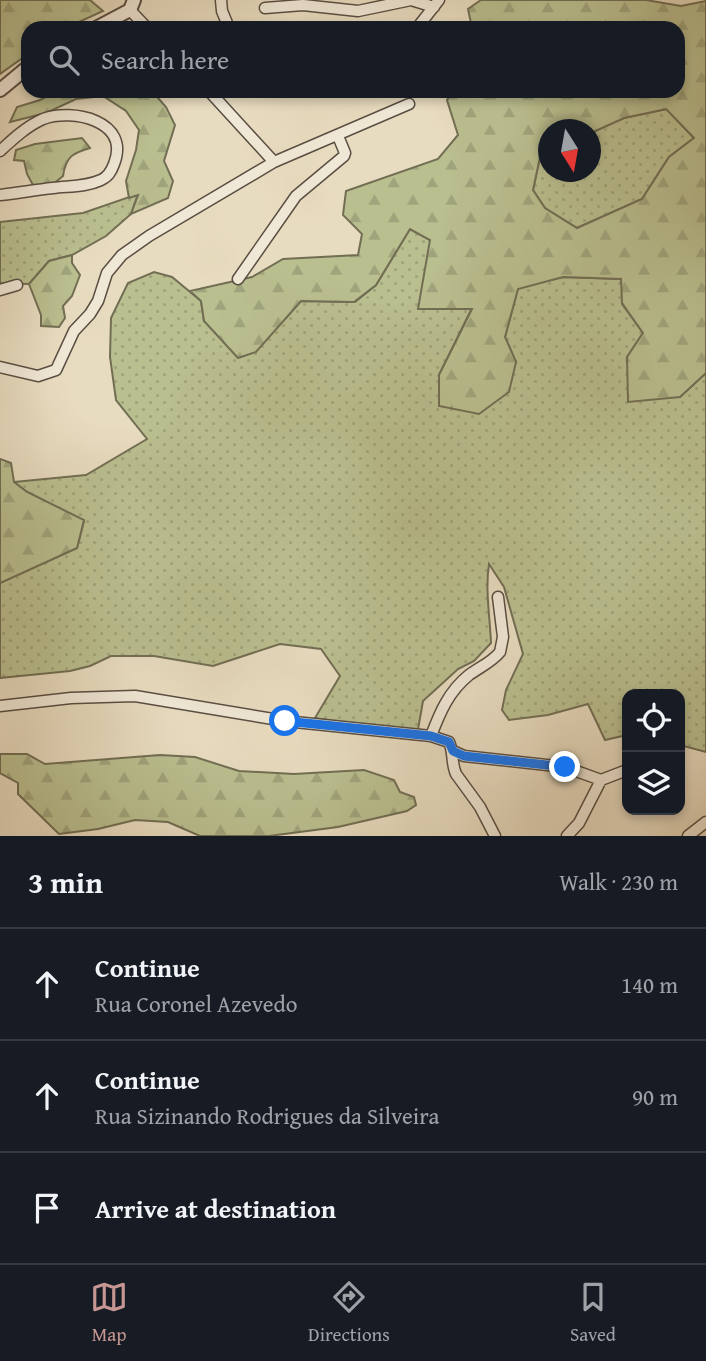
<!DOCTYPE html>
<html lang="en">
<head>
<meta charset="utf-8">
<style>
  body { margin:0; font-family:"Gentium Book Plus",serif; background:#20242c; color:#f1f3f6 }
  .controls { position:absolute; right:21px; bottom:21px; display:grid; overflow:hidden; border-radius:14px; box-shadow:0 4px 10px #0003 }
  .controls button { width:63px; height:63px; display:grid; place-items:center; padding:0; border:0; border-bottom:2px solid #363941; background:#171b24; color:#f1f3f6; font:35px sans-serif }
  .compass { position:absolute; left:538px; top:119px; width:63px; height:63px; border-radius:50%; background:#171b24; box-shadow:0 4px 10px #0003; rotate:169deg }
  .stop { position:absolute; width:21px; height:21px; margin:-16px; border:5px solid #1a73e8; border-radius:50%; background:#fff }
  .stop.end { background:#1a73e8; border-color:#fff; box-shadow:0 2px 7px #0008 }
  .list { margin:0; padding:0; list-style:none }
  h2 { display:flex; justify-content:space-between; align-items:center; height:91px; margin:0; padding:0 28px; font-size:30px }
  h2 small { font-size:23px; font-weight:400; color:#9ea1a6 }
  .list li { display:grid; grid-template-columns:46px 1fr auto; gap:21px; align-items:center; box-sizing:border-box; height:112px; padding:0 28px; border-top:2px solid #363941 }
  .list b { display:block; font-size:26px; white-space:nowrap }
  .list p { margin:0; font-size:23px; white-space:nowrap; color:#9ea1a6 }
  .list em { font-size:23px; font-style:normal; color:#9ea1a6 }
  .icon { flex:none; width:38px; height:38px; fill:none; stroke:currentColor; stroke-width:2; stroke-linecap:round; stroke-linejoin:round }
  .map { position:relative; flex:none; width:706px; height:836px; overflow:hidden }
  .search { position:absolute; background:#171b24; box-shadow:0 4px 10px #0003; left:21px; right:21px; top:21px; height:77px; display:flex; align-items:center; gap:18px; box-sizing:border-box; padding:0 24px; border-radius:21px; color:#9ea1a6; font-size:26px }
  .sheet { height:427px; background:#171b24 }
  nav { display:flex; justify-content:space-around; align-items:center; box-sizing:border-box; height:98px; border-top:2px solid #363941; background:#171b24; font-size:19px; color:#9ea1a6 }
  nav a { display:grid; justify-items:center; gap:4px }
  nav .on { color:#c59692 }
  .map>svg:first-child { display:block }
</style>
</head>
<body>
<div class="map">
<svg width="706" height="836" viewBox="0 0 706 836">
  <defs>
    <pattern id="green-dots" width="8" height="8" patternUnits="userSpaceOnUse" patternTransform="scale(1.75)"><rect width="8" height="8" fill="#babf90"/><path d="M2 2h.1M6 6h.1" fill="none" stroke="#a0a47c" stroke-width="1.8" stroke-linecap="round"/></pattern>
    <pattern id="forest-firs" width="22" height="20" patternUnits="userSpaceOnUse" patternTransform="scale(1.75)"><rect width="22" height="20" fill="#babf90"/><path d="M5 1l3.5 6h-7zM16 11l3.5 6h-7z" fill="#a0a47c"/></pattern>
  </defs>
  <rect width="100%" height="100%" fill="#e8dcc0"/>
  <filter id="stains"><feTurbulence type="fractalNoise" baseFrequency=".00286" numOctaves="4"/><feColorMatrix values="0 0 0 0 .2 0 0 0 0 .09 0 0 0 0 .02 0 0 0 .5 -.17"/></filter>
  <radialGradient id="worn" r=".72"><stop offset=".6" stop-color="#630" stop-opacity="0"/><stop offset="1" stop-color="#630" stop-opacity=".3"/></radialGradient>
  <path fill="url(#green-dots)" stroke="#726e54" stroke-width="2" d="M667,109l27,29 -25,19 -27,42 -65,29 -32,-20 -12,-18 7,-33 8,-4v19h42l1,-39 33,-15z
    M138,194l-7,20 -25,22 -34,19 -23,6 -20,23 -29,-1v-61l83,-9z
    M410,229l20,11 42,68 -33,67 77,-13 -11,-25 13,-49 45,-11 59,2v25l21,29 -16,24 53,40 26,-24v379l-26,-7v-51h-53v41l-22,5 -17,-36 -40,11 -39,5 -7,-10 4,-20 17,-36 -19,-67 -15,-23c-4,26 1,53 2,79l-17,18 -16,8 -35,32 -6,34 -102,-17 25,-42 -19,-27 -41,-5 -67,22 -59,-10h-43l-21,10 -20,5 -70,7v-95l77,-35 7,-27 -57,-29 -13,-10 72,-7 61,-36 -31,-39 -6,-43 1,-39 17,-35 26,-11 18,5 29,24 3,20 52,30 45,-50 54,1 21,-17z"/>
  <path fill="url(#forest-firs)" stroke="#726e54" stroke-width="2" fill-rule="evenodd" d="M0,0h90l13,11 -37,17h-38v26l-28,20z
    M481,0h165l35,6 25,-5v372l-26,24 -52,5 -1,-45 16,-24 -21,-30 -1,-24 -58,-2 -45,12 -13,48 11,25 -7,30 -30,22 -40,-8v-31l33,-66h-54l12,-69 -20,-11 -34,56 -22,17 -53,-1 -45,51 -18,6 -34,-37 -3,-20 -11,-10 62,-14 31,-18 75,-4 4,-21 -19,-19 3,-24 92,-32 20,-24 -11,-35 5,-9h226v-63h-206l-4,-19zM666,109l28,29 -25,19 -27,42 -65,29 -32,-20 -12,-18 7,-33 8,-4v-23h42l1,3 33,-15z
    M57,91h95l14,16 9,18 -11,36 9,20 -5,17 -37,16 7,-19 -9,3 -3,-17 10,-31 3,-20 -13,-19 -23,-15 -27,3 -30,14 -36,9 7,-15 23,-7z
    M82,138l8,10c-17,5 -24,8 -27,28l-11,9 -18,2 -7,-13 -3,-13 -10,-1 2,-10 19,-6z
    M72,255v8l8,12 -8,21 -9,10 2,12 -6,9 -18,-1v-11l-12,-31 20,-23z
    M0,459l11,4 3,19 13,10 57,28 -7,28 -77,35z
    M0,754h27l18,10 115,-9 35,2 44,14 55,3 70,-4 30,10 6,12 14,5 2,8 -9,6 -69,16 -69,9h-69l-32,-14 -33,-2 -37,9 -39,5 -41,-40v-11l-18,-10z"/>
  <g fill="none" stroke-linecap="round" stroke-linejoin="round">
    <defs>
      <path id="minor" d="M221,0l1,11 7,17
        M265,8l38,-3 55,6 53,-11 23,7
        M130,10l17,18
        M417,28l22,-28
        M209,91l65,71
        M0,151c13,-12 27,-25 43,-32 30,-11 88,2 71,45 -3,8 -6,13 -13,16 -15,7 -32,6 -48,8 -18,2 -35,5 -53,7
        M238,279l58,-83 48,-40 1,-3 -7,-17
        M0,290l17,-5
        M0,367l38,9 18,-6 18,-39 16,-17 8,-13 9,-28 15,-18 27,-19 125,-74 135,-58
        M0,706l71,-8 64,-2 150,25 146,15 18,6c5,11 2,21 7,32l24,33 15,29
        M431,736c9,-24 18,-45 38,-61 11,-8 23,-13 31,-23l3,-15 -5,-40
        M453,751l11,5 101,11 36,13 26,-10
        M567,836l12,-13 22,-43
        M688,836l18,-14"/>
      <path id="tertiary" d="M96,28l34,-18 4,-10
        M0,90l28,-23"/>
    </defs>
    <use href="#minor" stroke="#5a4e43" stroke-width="13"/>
    <use href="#tertiary" stroke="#5a4e43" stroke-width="16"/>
    <use href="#minor" stroke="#f0e8d6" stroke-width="10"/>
    <use href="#tertiary" stroke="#f0e8d6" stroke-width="12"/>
  </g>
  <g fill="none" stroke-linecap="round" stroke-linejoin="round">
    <path stroke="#1a73e8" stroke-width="9" d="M285,721l146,15 18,6 4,9 11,5 101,11"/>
  </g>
  <rect width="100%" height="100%" filter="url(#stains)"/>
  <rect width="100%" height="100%" fill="url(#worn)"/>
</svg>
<div class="controls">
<button><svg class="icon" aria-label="locate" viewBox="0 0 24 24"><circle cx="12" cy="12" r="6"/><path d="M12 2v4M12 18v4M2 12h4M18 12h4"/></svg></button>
<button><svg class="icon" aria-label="layers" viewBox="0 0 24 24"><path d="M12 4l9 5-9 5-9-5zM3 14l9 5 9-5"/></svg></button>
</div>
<svg class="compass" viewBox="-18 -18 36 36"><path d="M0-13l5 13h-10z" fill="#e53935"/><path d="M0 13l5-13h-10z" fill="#9ea1a6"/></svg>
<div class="stop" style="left:285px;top:721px"></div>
<div class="stop end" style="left:565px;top:767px"></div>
<div class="search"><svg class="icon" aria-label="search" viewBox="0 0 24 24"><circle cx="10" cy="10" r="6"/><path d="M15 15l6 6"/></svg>Search here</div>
</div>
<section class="sheet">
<h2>3 min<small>Walk · 230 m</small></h2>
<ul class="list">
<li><svg class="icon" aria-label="ahead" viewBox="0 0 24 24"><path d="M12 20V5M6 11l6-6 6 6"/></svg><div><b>Continue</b><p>Rua Coronel Azevedo</p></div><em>140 m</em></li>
<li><svg class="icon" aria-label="ahead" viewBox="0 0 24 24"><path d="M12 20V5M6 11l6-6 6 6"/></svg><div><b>Continue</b><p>Rua Sizinando Rodrigues da Silveira</p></div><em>90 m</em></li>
<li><svg class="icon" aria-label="arrive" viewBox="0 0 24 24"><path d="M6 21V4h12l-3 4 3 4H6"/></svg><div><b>Arrive at destination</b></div></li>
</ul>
</section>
<nav>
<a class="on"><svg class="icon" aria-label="map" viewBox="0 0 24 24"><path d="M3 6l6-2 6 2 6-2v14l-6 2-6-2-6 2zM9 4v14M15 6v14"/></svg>Map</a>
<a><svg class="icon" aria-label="directions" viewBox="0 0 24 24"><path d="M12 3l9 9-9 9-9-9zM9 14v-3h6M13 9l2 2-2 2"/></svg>Directions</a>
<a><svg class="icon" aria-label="saved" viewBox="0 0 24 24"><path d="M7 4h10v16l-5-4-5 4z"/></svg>Saved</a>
</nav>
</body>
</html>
